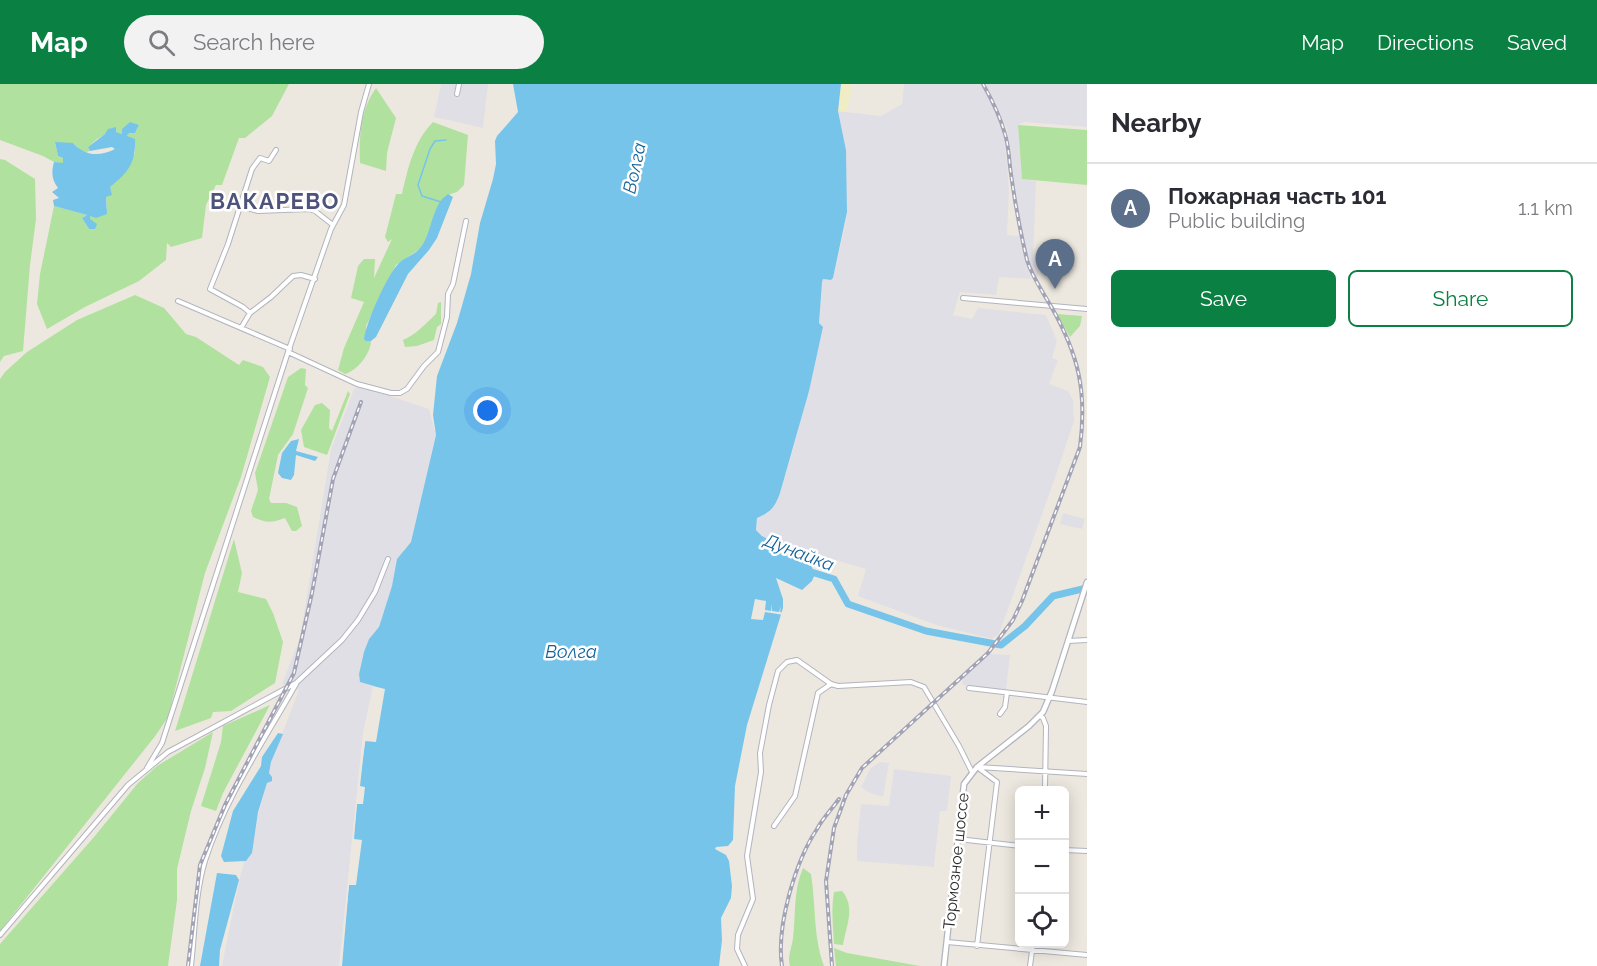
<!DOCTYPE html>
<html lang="en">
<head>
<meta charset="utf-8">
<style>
  body { margin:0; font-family:Raleway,sans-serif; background:#f2f2f3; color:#2b2b33 }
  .controls { position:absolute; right:18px; bottom:18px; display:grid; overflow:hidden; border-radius:9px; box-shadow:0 3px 15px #0003 }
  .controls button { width:54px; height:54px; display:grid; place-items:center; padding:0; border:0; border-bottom:2px solid #e1e1e2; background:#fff; color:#2b2b33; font:30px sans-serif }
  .you { position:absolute; left:488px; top:327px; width:21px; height:21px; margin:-15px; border:4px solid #fff; border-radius:50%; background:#1a73e8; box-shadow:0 0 0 9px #1a73e833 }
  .badge { display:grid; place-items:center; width:39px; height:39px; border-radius:50%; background:#0b8043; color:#fff; font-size:20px; font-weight:700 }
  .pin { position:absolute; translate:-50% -50px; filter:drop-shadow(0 2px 3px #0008) }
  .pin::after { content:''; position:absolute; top:32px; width:21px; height:18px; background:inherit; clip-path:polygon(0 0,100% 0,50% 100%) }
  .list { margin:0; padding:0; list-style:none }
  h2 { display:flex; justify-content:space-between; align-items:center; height:78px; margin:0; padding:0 24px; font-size:26px }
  h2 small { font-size:20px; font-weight:400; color:#7c7c81 }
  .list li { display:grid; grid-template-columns:39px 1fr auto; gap:18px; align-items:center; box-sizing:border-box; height:90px; padding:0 24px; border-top:2px solid #e1e1e2 }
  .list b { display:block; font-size:22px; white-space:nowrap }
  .list p { margin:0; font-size:20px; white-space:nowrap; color:#7c7c81 }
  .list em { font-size:20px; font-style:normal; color:#7c7c81 }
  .actions { display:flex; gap:12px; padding:18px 24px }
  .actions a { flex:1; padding:14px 0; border:2px solid #0b8043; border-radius:9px; text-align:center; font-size:21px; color:#0b8043 }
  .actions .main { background:#0b8043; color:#fff }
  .icon { flex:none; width:33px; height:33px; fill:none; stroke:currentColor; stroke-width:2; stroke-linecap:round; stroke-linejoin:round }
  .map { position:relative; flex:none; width:1087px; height:882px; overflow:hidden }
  header { display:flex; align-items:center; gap:36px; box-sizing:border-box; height:84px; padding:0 30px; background:#0b8043; color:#fff }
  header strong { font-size:28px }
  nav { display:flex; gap:33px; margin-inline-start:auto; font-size:21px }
  .search { width:420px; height:54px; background:#f2f2f3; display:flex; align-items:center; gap:15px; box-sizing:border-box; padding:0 21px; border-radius:33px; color:#7c7c81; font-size:22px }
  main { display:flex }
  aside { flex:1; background:#fff }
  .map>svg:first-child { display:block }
</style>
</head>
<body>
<header>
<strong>Map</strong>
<div class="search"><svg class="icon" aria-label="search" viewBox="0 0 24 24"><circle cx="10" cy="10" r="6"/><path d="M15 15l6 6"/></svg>Search here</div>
<nav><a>Map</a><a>Directions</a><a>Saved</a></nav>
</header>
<main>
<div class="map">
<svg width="1087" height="882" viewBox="0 0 1087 882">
  <rect width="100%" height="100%" fill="#ede8df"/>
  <path fill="#e1dfe6" d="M441,0h47l-5,44 -49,-11z
    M904,0h78l12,23 9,27 4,27 2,31 -2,43 12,1 12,43 -32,-2 -3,18 -36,-3 -7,23 19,4 6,-11 68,7 11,26 -5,17 6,2 -9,24 19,7 5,9 1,21 -19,57 -56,156 -7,5 -56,-14 -78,-29 8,-27 -98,-29 -12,-10 1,-12 11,-5 12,-20 17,-58 26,-108 -4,-4 2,-41 2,-3 8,1 2,-2 12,-52 2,-14 -1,-62 -8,-39 43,5 21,-12z
    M986,0h101v43l-63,-5 -6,3 4,54 14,2 -3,78 6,16 -4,2 -7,-18 -8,-40 -13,-90z
    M360,302l69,23 7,26 -25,107 -7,7 -25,78 -10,12 -8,26 -2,9 15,12 -15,96 -18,184h-119l17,-86 28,-97 4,-21 28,-72 -17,-6 18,-46 31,-189 23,-60z
    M1063,429l22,6 -3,10 -22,-5z
    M990,570l20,1 -4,35 -44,-5 1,-7z
    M880,678l9,1 -6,34 -13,-4 -9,-6 9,-18z
    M894,685l57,7 -4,35h-7l-6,56 -77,-6v-18l4,-39 28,2z"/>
  <path fill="#b1e19e" d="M0,0h289l-17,32 -27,22h-6l-17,47h-6l-10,20 -4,33 -31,9 -4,-4 -1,17 -27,21 -54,26 -38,22 -10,-25 3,-30 14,-68 33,9 -5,3 7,11 1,-13 17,-8 -1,-11 4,-5v-5l25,-34v-14l-8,-2 1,-4h7l4,-8 -17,9 -6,-2v-4l-19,11 -9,8 2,4 -7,2 -10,-10h-18l3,13 5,2v6l-9,-2 -11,-6 -43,-16z
    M376,4l20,30 -9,35 -1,18 -26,-8c-1,-26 0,-53 16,-75z
    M433,38l35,13 -4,50 -7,7 -12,4 -10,16 -5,20 -9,16 -25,17 -30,61 1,15h4c0,12 -14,30 -26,33l-7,-4 6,-22 20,-46 -13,-4 7,-32 6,-7h11l-1,19 18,-39 -4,3 -3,-5 11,-43h6c6,-26 12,-53 31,-72z
    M1018,41l69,5v55l-65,-6z
    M0,75l5,1 30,19 1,40 -6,46 -7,86 -19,5 -4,6z
    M135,211l29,13 22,26 10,3 43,28 4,-5 20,7 7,10 -29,100 -36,96 -37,144 -12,18 -156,196v-552l5,-7 22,-20 50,-32z
    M441,218v22l-4,3 -3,13 -17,6 -12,1 -2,-7c13,-5 23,-17 33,-26l2,-11z
    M1057,230l25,2 -2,10 -10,11z
    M301,284l5,1 -1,16 3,3 -15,46 -15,21 -9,44 2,4h15l11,4 5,19 -6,5h-4l-7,-13c-13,5 -20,5 -32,-1l-2,-6 7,-21 -3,-17 33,-96z
    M348,307l2,3 -23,61 -23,-8 -3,-17 14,-25 7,-2 8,7 -1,18 3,3z
    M234,455l8,34 -4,19 28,7 7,14 10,29 -8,41 -44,28 -18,1 -2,6 -36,13z
    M270,621l-47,88 -7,18 -15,-5 20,-64 2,-16z
    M213,648l-8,36 -14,43 -14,58v31l-9,66h-168v-22l94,-107 44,-54 19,-17z
    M803,784l8,6c5,31 2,62 13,92h-34c-3,-10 2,-18 3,-28 3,-24 0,-47 10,-70z
    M842,807c14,16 4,35 1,54l-9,-1c-1,-17 -3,-35 0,-52z
    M834,864l13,5 73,13h-84z"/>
  <path fill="#f0ecc4" d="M841,0h9l1,8 -5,20 -8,-1z"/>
  <path fill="#77c4ea" d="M513,0h328l-3,27 8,39 1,62 -14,66 -2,2 -8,-1 -1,3 -3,41 4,4 -14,64 -29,102c-5,14 -9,19 -23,25l-1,12 6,6 47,25 6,13 -3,7 -10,9 -26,-12 7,21v9l-36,117 -12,61 -2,54 -5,6 -12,1 -1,2 11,6 3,6 3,25 -1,12 -10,20 1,22 -3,26h-378l18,-184 15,-96 -14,-4 -1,-8 5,-22 5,-13 10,-12 13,-41 5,-27 14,-17 25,-107 -3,-20 4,-39 20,-53 14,-49 9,-51 13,-44 3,-15 -1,-23 2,-5 21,-24z
    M130,38l9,3 -4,8h-6l-2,3 8,3c1,24 -7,34 -25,48l2,8 -6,2 1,17 -11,4 -6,-2v3l7,5 -2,5h-6l-7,-11 5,-3 -33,-9 -1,-6 6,-2 -7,-6 6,-4c-6,-8 -7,-15 -4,-26l9,1v-5l-5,-2 -3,-14 18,1c12,13 26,14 42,6l-3,-2 -22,4 -2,-4 17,-13 3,-5 8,-2v5l6,2v-5z
    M448,110l5,3 -16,41 -8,12 -21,24 -32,63 -5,4h-5l-2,-2c2,-16 23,-64 35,-76 6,-6 16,-8 22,-16 12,-16 10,-42 27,-53z
    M299,355l-3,12 22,6 -3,4 -19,-6 -2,20 -3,5 -9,-2 -4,-5 4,-20 9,-12z
    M278,649l5,1 -12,28 -2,11 3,4v4l-5,2 -9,29 -6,41 -6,8 -22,1 -3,-6 12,-45 28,-45 1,-9z
    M217,789l19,2 3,5 -19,70 -1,16h-19z"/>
  <path fill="#ede8df" d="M755,515l11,2 -1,9 6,1 1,-7v7l7,1 2,-6 -1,6 4,1v2l-19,-3 -2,8 -12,-1z
    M373,602l12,3 -9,53 -11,-1 -5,45 5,1 -2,17h-6l-3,35 8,1 -6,45h-7l-7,81h-3l24,-233z"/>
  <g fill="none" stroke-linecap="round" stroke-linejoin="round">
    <path stroke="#77c4ea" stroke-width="1.5" d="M441,118l-19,-6 -4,-11 12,-36 5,-8 11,-1"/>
    <path stroke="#77c4ea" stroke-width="7" d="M808,487l26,8 14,25 78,27 75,14 24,-19 28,-30 34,-8"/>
    <defs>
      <path id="minor" d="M457,10l2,-10
        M239,122l19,5 51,-2 6,2 18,14
        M963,214l124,11
        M178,217l112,48
        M250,229l-7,-6 -33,-18 18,-45 24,-75 8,-11 9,3 7,-11
        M241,244l9,-15 21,-16 22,-21 8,-1 14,4
        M288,268l69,32 34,9h9l7,-4 17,-23 14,-14 9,-35 1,-23 5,-10 13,-63
        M1068,557l19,-1
        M969,604l118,14
        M1000,630l5,-7 2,-14
        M1040,632l3,2 3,8 -1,64
        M977,683l20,15 -20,164
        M978,683l109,7
        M147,684l15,-25 126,-391 43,-123 13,-24 17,-93 8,-28
        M774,742l21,-30 23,-103 13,-9
        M958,755l62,7
        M1064,766l23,1
        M0,851l128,-150 40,-33 128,-69 46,-43 16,-20 17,-28 13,-33
        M947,858l140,13
        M191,882c4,-35 4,-72 14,-105 20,-63 59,-120 91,-177
        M745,882l-8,-17 1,-14 15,-36 -6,-43 14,-84 -1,-19 9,-48 9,-34 9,-9 10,-2 34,24 7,2 73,-4 13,5 35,59 13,26
        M1030,882l3,-22"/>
      <path id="tertiary" d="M944,882l20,-182 13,-17 52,-41 14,-14 9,-21 35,-109"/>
    </defs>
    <use href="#minor" stroke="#b2b4bf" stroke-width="6"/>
    <use href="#tertiary" stroke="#b2b4bf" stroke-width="7"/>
    <use href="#minor" stroke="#fff" stroke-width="4"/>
    <use href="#tertiary" stroke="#fff" stroke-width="4.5"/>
    <defs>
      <path id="rail" d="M188,882l12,-101 25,-60 69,-132 18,-80 21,-114 28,-77
        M782,882c-6,-39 13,-104 35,-137 6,-11 15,-20 22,-30
        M832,882l-6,-85 8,-53 12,-33 16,-27 126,-115 25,-33 9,-19 58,-154c7,-55 -1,-91 -28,-139 -9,-16 -20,-31 -25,-48 -7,-29 -12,-57 -16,-86 -2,-13 -2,-27 -6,-40 -5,-18 -13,-34 -22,-50"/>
    </defs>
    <use href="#rail" stroke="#a2a3b5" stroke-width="4"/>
    <use href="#rail" stroke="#fff" stroke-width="1.5" stroke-dasharray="4.5" stroke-linecap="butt"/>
  </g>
  <g text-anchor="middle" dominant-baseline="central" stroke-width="5" stroke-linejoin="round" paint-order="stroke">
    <g font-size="16" fill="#2c2c2c" stroke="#fff">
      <text transform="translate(956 777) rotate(-84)">Тормозное шоссе</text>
    </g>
    <g font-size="18" font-style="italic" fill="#136299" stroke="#fff">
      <text transform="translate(634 84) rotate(-78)">Волга</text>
      <text transform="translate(799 468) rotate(21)">Дунайка</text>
      <text x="571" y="567">Волга</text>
    </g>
    <g font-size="22" font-weight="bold" letter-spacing="1.5" fill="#4e537b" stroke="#fff">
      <text x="275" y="117">ВАКАРЕВО</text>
    </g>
  </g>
</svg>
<div class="controls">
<button>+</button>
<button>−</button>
<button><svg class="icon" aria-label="locate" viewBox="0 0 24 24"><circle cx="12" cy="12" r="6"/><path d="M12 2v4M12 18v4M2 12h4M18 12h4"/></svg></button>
</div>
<div class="you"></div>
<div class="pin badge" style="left:1055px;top:205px;background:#5c6f8a">A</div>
</div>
<aside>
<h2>Nearby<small></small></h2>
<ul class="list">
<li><span class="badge" style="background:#5c6f8a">A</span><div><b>Пожарная часть 101</b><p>Public building</p></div><em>1.1 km</em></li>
</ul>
<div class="actions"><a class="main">Save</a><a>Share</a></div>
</aside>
</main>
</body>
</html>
